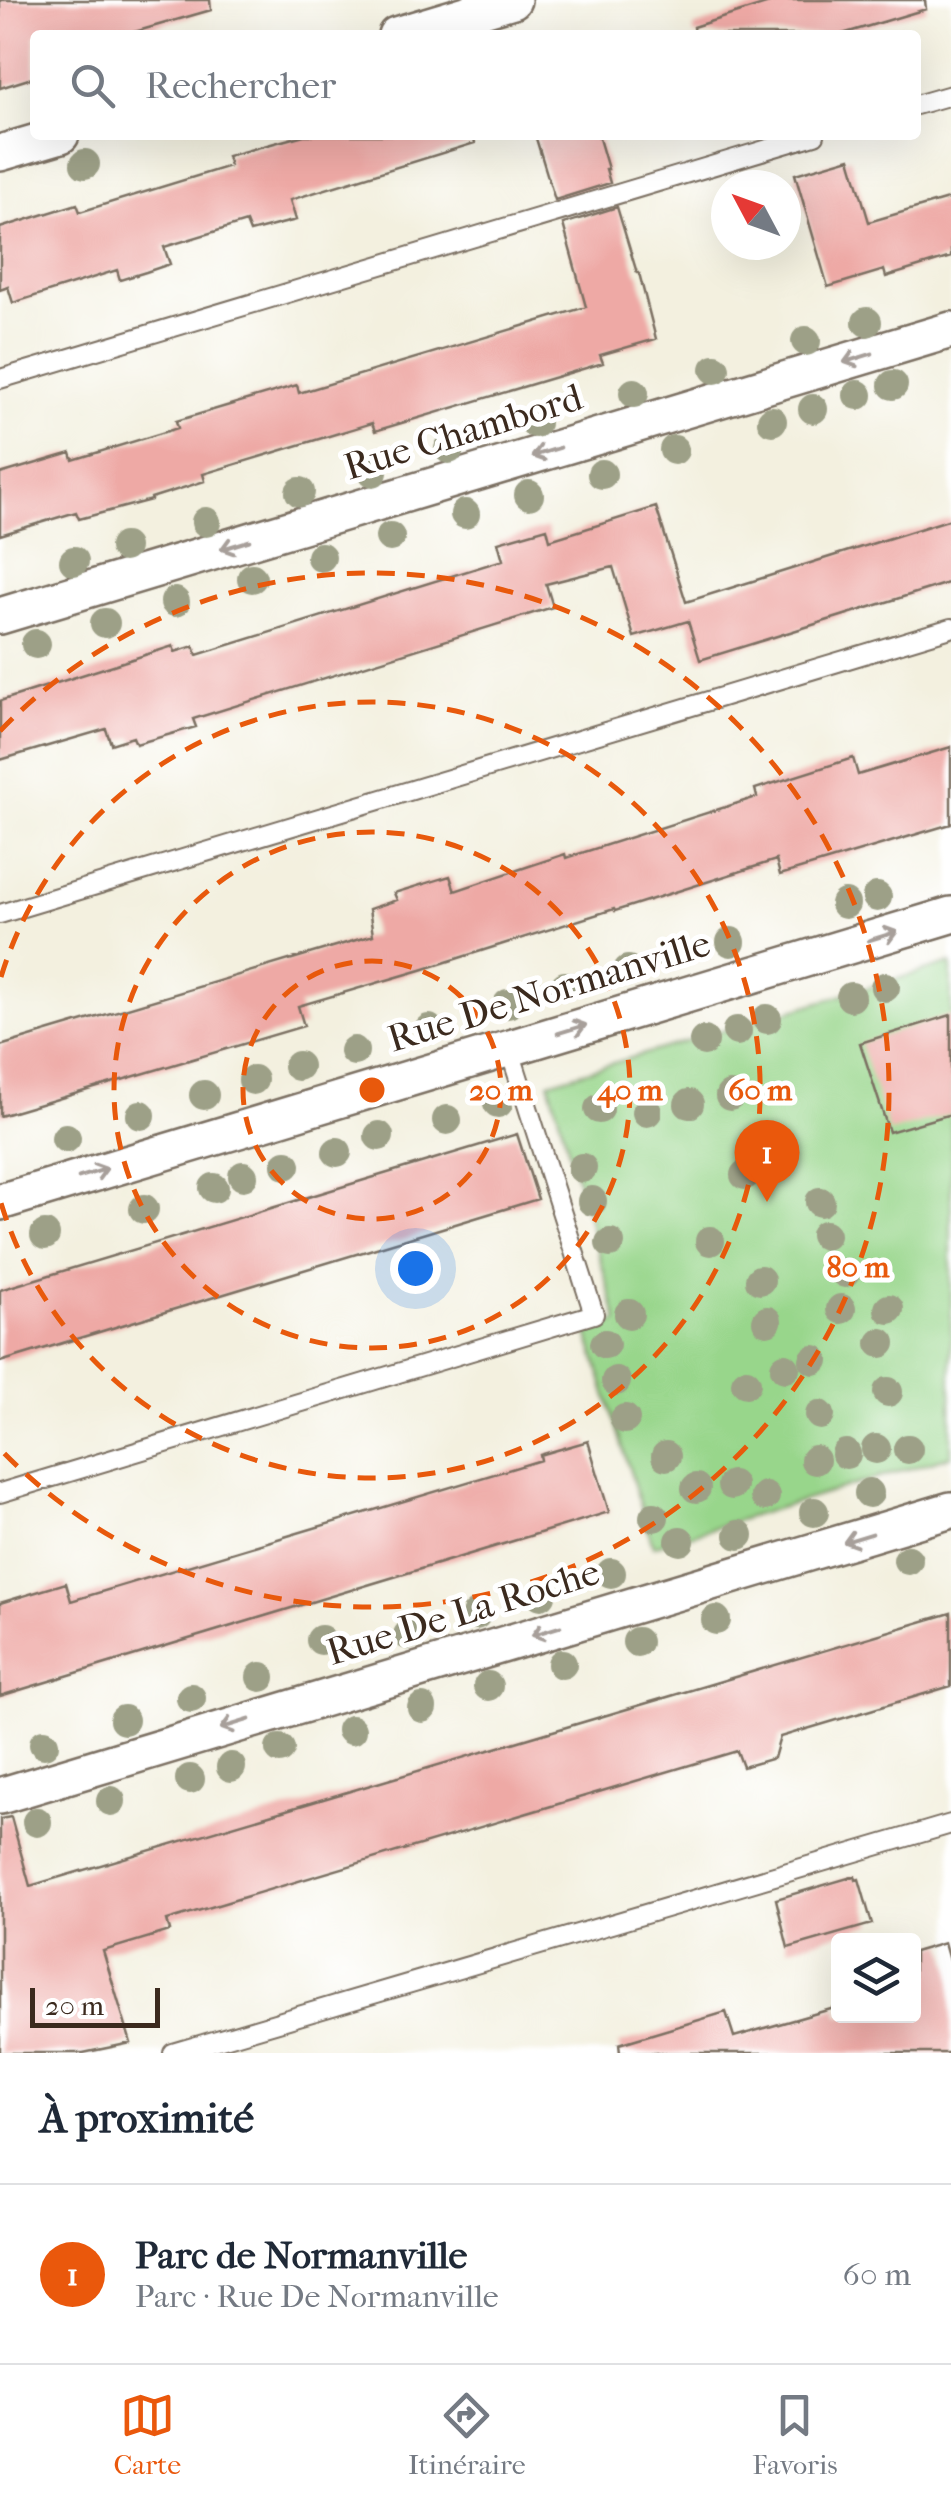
<!DOCTYPE html>
<html lang="fr">
<head>
<meta charset="utf-8">
<style>
  body { margin:0; font-family:"IM FELL French Canon",serif; background:#f6f6f7; color:#1f2937 }
  .controls { position:absolute; right:30px; bottom:30px; display:grid; overflow:hidden; border-radius:10px; box-shadow:0 10px 40px #0002 }
  .controls button { width:90px; height:90px; display:grid; place-items:center; padding:0; border:0; border-bottom:2px solid #e0e1e3; background:#fff; color:#1f2937; font:50px sans-serif }
  .compass { position:absolute; left:711px; top:170px; width:90px; height:90px; border-radius:50%; background:#fff; box-shadow:0 10px 40px #0002; rotate:311deg }
  .scale { position:absolute; left:30px; bottom:25px; width:130px; box-sizing:border-box; padding-left:10px; border:5px solid #3b2a1e; border-top:0; font-size:28px; line-height:35px; white-space:nowrap; color:#3b2a1e; -webkit-text-stroke:8px #fff; paint-order:stroke }
  .you { position:absolute; left:415px; top:1268px; width:35px; height:35px; margin:-25px; border:8px solid #fff; border-radius:50%; background:#1a73e8; box-shadow:0 0 0 15px #1a73e833 }
  .badge { display:grid; place-items:center; width:65px; height:65px; border-radius:50%; background:#ea580c; color:#fff; font-size:32px; font-weight:700 }
  .pin { position:absolute; translate:-50% -82px; filter:drop-shadow(0 2px 5px #0008) }
  .pin::after { content:''; position:absolute; top:52px; width:35px; height:30px; background:inherit; clip-path:polygon(0 0,100% 0,50% 100%) }
  .list { margin:0; padding:0; list-style:none }
  h2 { display:flex; justify-content:space-between; align-items:center; height:130px; margin:0; padding:0 40px; font-size:42px }
  h2 small { font-size:32px; font-weight:400; color:#747a83 }
  .list li { display:grid; grid-template-columns:65px 1fr auto; gap:30px; align-items:center; box-sizing:border-box; height:180px; padding:0 40px; border-top:2px solid #e0e1e3 }
  .list b { display:block; font-size:38px; white-space:nowrap }
  .list p { margin:0; font-size:32px; white-space:nowrap; color:#747a83 }
  .list em { font-size:32px; font-style:normal; color:#747a83 }
  .icon { flex:none; width:55px; height:55px; fill:none; stroke:currentColor; stroke-width:2; stroke-linecap:round; stroke-linejoin:round }
  .map { position:relative; flex:none; width:951px; height:2053px; overflow:hidden }
  .search { position:absolute; background:#fff; box-shadow:0 10px 40px #0002; left:30px; right:30px; top:30px; height:110px; display:flex; align-items:center; gap:25px; box-sizing:border-box; padding:0 35px; border-radius:10px; color:#747a83; font-size:38px }
  .sheet { height:310px; background:#fff }
  nav { display:flex; justify-content:space-around; align-items:center; box-sizing:border-box; height:140px; border-top:2px solid #e0e1e3; background:#fff; font-size:28px; color:#747a83 }
  nav a { display:grid; justify-items:center; gap:5px }
  nav .on { color:#ea580c }
  .map>svg:first-child { display:block }
</style>
</head>
<body>
<div class="map">
<svg width="951" height="2053" viewBox="0 0 951 2053">
  <rect width="100%" height="100%" fill="#fff"/>
  <filter id="ink" filterUnits="userSpaceOnUse"><feTurbulence type="fractalNoise" baseFrequency=".01" numOctaves="2"/><feDisplacementMap in="SourceGraphic" scale="20" xChannelSelector="R" yChannelSelector="G"/><feConvolveMatrix kernelMatrix="1 2 1 2 8 2 1 2 1" color-interpolation-filters="sRGB"/></filter>
  <filter id="wash" filterUnits="userSpaceOnUse"><feTurbulence type="fractalNoise" baseFrequency=".0048" numOctaves="4" result="noise"/><feDisplacementMap in="SourceGraphic" scale="40" xChannelSelector="R" yChannelSelector="G"/><feGaussianBlur stdDeviation="2.25" result="paint"/><feColorMatrix in="noise" values="0 0 0 0 0 0 0 0 0 0 0 0 0 0 0 0 0 1.4 0 .05"/><feComposite in="paint" operator="in"/></filter>
  <g filter="url(#wash)">
    <rect width="100%" height="100%" fill="#f3f0df"/>
    <path fill="#98d68b" stroke="#6a8054" stroke-width="2.5" d="M951,963v493l-298,90 -66,-214 31,-11 -69,-239z"/>
    <g id="blocks">
      <path fill="#eea9a5" d="M0,0h210l1,10 -87,25h-89v42l-35,11z
        M779,0h146l1,9 -87,26h-145l-1,-8z
        M304,135h169l2,8 -185,57 6,20 -46,12 -4,-10 -82,25 6,17 -24,8 -26,8 -3,-10 -104,33 -5,-16 -8,3v-62l77,-24 3,8 150,-46 -3,-10z
        M535,135h63l10,34h-2l4,14 -55,17z
        M850,158l19,64 82,-24v59l-65,20 -2,-7 -56,17 -33,-113z
        M617,207l20,66h2l17,66 -56,16 3,8 -228,68 -3,-8 -169,51 2,7 -54,17v2l-72,19 -3,-7 -76,23v-61l71,-21 2,7 105,-32 -2,-7 121,-36 2,8 287,-86 -23,-83z
        M656,507l30,95 265,-83v63l-251,78 -12,-39 -54,16 -21,-70 -67,17 7,23 -360,112 3,8 -60,17 -3,-7 -22,7 -5,-15 -106,31v-59l173,-55 2,6 19,-6 3,9 306,-95 -5,-18 49,-14 3,12z
        M951,747v77l-171,51 -4,-15 -161,51 -1,-2 -193,61 -123,36 6,20 -304,90v-70l373,-111 -4,-26 28,-9 -3,-7 56,-17 5,15 110,-37 1,4 191,-61 -2,-8 98,-31 5,17z
        M951,1015v99l-62,18 -29,-89z
        M517,1134l21,65 -538,163v-72z
        M588,1441l21,71 -609,184v-93l66,-20 5,18 470,-141 -1,-5z
        M951,1613v73l-171,51 -6,21 -31,9 -6,-16 -570,169 3,11 -67,20 28,92 -48,10h-83v-234l11,-2 19,69z
        M855,1876l1,4 3,-1 13,45 -84,24 -12,-49z
        M944,1943l7,25v85h-331l-1,-9 107,-32 8,25 104,-30v9h76v-64z"/>
    </g>
  </g>
  <g filter="url(#ink)">
    <use href="#blocks" fill-opacity="0" stroke="#7b6f62" stroke-width="2.5"/>
    <g fill="none" stroke-linecap="round" stroke-linejoin="round">
      <defs>
        <path id="lane" d="M916,105l35,-10
          M0,379l815,-244
          M0,914l951,-286
          M0,1493l594,-179 -85,-266
          M173,2053l778,-229"/>
        <path id="street" d="M396,35l117,-35
          M0,153l61,-18
          M0,616l951,-286
          M0,1202l951,-287
          M0,1796l951,-286"/>
      </defs>
      <use href="#lane" stroke="#7b6f62" stroke-width="22"/>
      <use href="#street" stroke="#7b6f62" stroke-width="40"/>
      <use href="#lane" stroke="#fff" stroke-width="18"/>
      <use href="#street" stroke="#fff" stroke-width="35"/>
    </g>
    <g fill="#9da087">
      <circle cx="85" cy="164" r="15"/>
      <circle cx="867" cy="322" r="15"/>
      <circle cx="806" cy="341" r="15"/>
      <circle cx="715" cy="369" r="15"/>
      <circle cx="893" cy="385" r="15"/>
      <circle cx="634" cy="393" r="15"/>
      <circle cx="858" cy="395" r="15"/>
      <circle cx="813" cy="409" r="15"/>
      <circle cx="772" cy="421" r="15"/>
      <circle cx="535" cy="423" r="15"/>
      <circle cx="449" cy="449" r="15"/>
      <circle cx="674" cy="450" r="15"/>
      <circle cx="373" cy="472" r="15"/>
      <circle cx="602" cy="474" r="15"/>
      <circle cx="300" cy="492" r="15"/>
      <circle cx="529" cy="495" r="15"/>
      <circle cx="465" cy="514" r="15"/>
      <circle cx="206" cy="522" r="15"/>
      <circle cx="390" cy="537" r="15"/>
      <circle cx="124" cy="547" r="15"/>
      <circle cx="321" cy="557" r="15"/>
      <circle cx="74" cy="561" r="15"/>
      <circle cx="252" cy="578" r="15"/>
      <circle cx="175" cy="602" r="15"/>
      <circle cx="105" cy="623" r="15"/>
      <circle cx="36" cy="644" r="15"/>
      <circle cx="877" cy="897" r="15"/>
      <circle cx="845" cy="904" r="15"/>
      <circle cx="731" cy="942" r="15"/>
      <circle cx="669" cy="955" r="15"/>
      <circle cx="628" cy="970" r="15"/>
      <circle cx="565" cy="986" r="15"/>
      <circle cx="885" cy="987" r="15"/>
      <circle cx="851" cy="997" r="15"/>
      <circle cx="508" cy="1004" r="15"/>
      <circle cx="767" cy="1019" r="15"/>
      <circle cx="429" cy="1029" r="15"/>
      <circle cx="737" cy="1031" r="15"/>
      <circle cx="704" cy="1041" r="15"/>
      <circle cx="354" cy="1051" r="15"/>
      <circle cx="298" cy="1066" r="15"/>
      <circle cx="253" cy="1080" r="15"/>
      <circle cx="204" cy="1095" r="15"/>
      <circle cx="730" cy="1096" r="15"/>
      <circle cx="498" cy="1103" r="15"/>
      <circle cx="689" cy="1104" r="15"/>
      <circle cx="599" cy="1109" r="15"/>
      <circle cx="647" cy="1112" r="15"/>
      <circle cx="141" cy="1115" r="15"/>
      <circle cx="447" cy="1120" r="15"/>
      <circle cx="379" cy="1136" r="15"/>
      <circle cx="66" cy="1138" r="15"/>
      <circle cx="337" cy="1152" r="15"/>
      <circle cx="286" cy="1165" r="15"/>
      <circle cx="582" cy="1168" r="15"/>
      <circle cx="745" cy="1175" r="15"/>
      <circle cx="243" cy="1176" r="15"/>
      <circle cx="214" cy="1188" r="15"/>
      <circle cx="592" cy="1201" r="15"/>
      <circle cx="820" cy="1202" r="15"/>
      <circle cx="144" cy="1209" r="15"/>
      <circle cx="45" cy="1235" r="15"/>
      <circle cx="825" cy="1235" r="15"/>
      <circle cx="710" cy="1241" r="15"/>
      <circle cx="610" cy="1243" r="15"/>
      <circle cx="845" cy="1273" r="15"/>
      <circle cx="760" cy="1280" r="15"/>
      <circle cx="841" cy="1309" r="15"/>
      <circle cx="889" cy="1309" r="15"/>
      <circle cx="629" cy="1314" r="15"/>
      <circle cx="767" cy="1321" r="15"/>
      <circle cx="881" cy="1343" r="15"/>
      <circle cx="605" cy="1344" r="15"/>
      <circle cx="814" cy="1360" r="15"/>
      <circle cx="785" cy="1368" r="15"/>
      <circle cx="616" cy="1381" r="15"/>
      <circle cx="746" cy="1383" r="15"/>
      <circle cx="888" cy="1392" r="15"/>
      <circle cx="820" cy="1415" r="15"/>
      <circle cx="625" cy="1419" r="15"/>
      <circle cx="876" cy="1449" r="15"/>
      <circle cx="908" cy="1449" r="15"/>
      <circle cx="846" cy="1454" r="15"/>
      <circle cx="666" cy="1456" r="15"/>
      <circle cx="815" cy="1460" r="15"/>
      <circle cx="732" cy="1485" r="15"/>
      <circle cx="696" cy="1488" r="15"/>
      <circle cx="869" cy="1493" r="15"/>
      <circle cx="765" cy="1496" r="15"/>
      <circle cx="814" cy="1512" r="15"/>
      <circle cx="654" cy="1517" r="15"/>
      <circle cx="739" cy="1535" r="15"/>
      <circle cx="680" cy="1541" r="15"/>
      <circle cx="908" cy="1560" r="15"/>
      <circle cx="611" cy="1573" r="15"/>
      <circle cx="541" cy="1595" r="15"/>
      <circle cx="476" cy="1615" r="15"/>
      <circle cx="716" cy="1620" r="15"/>
      <circle cx="408" cy="1635" r="15"/>
      <circle cx="321" cy="1640" r="15"/>
      <circle cx="637" cy="1642" r="15"/>
      <circle cx="562" cy="1664" r="15"/>
      <circle cx="261" cy="1677" r="15"/>
      <circle cx="488" cy="1686" r="15"/>
      <circle cx="191" cy="1698" r="15"/>
      <circle cx="422" cy="1708" r="15"/>
      <circle cx="124" cy="1720" r="15"/>
      <circle cx="351" cy="1730" r="15"/>
      <circle cx="44" cy="1744" r="15"/>
      <circle cx="280" cy="1749" r="15"/>
      <circle cx="231" cy="1767" r="15"/>
      <circle cx="190" cy="1779" r="15"/>
      <circle cx="111" cy="1801" r="15"/>
      <circle cx="37" cy="1822" r="15"/>
    </g>
    <defs><path id="oneway-shaft" d="M-6 0H5M1.5-3L5.5 0L1.5 3" fill="none" stroke-width="1.6" stroke-linecap="round" stroke-linejoin="round" transform="scale(2.5)"/></defs>
    <g stroke="#a79f9a">
      <use href="#oneway-shaft" transform="translate(858 358) rotate(163)"/>
      <use href="#oneway-shaft" transform="translate(546 452) rotate(163)"/>
      <use href="#oneway-shaft" transform="translate(235 545) rotate(163)"/>
      <use href="#oneway-shaft" transform="translate(883 936) rotate(-17)"/>
      <use href="#oneway-shaft" transform="translate(572 1029) rotate(-17)"/>
      <use href="#oneway-shaft" transform="translate(93 1173) rotate(-17)"/>
      <use href="#oneway-shaft" transform="translate(858 1538) rotate(163)"/>
      <use href="#oneway-shaft" transform="translate(546 1631) rotate(163)"/>
      <use href="#oneway-shaft" transform="translate(235 1724) rotate(163)"/>
    </g>
  </g>
  <g fill="none" stroke="#e8590c" stroke-width="5" stroke-dasharray="18 12">
    <circle cx="372" cy="1090" r="129"/>
    <circle cx="372" cy="1090" r="258"/>
    <path d="M1 977A388 388 0 1 1 1 1203"/>
    <path d="M0 731A517 517 0 1 1 0 1449"/>
  </g>
  <g text-anchor="middle" dominant-baseline="central" stroke-width="10" stroke-linejoin="round" paint-order="stroke">
    <g font-size="38" fill="#3b2a1e" stroke="#fff">
      <text transform="translate(463 432) rotate(-17)">Rue Chambord</text>
      <text transform="translate(549 991) rotate(-17)">Rue De Normanville</text>
      <text transform="translate(463 1612) rotate(-17)">Rue De La Roche</text>
    </g>
  </g>
  <circle cx="372" cy="1090" r="15" fill="#e8590c" stroke="#fff" stroke-width="5"/>
  <g font-size="30" text-anchor="middle" font-weight="bold" fill="#e8590c" stroke="#fff" stroke-width="10" stroke-linejoin="round" paint-order="stroke">
    <text x="501" y="1100">20 m</text>
    <text x="630" y="1100">40 m</text>
    <text x="760" y="1100">60 m</text>
    <text x="858" y="1277">80 m</text>
  </g>
</svg>
<div class="controls">
<button><svg class="icon" aria-label="layers" viewBox="0 0 24 24"><path d="M12 4l9 5-9 5-9-5zM3 14l9 5 9-5"/></svg></button>
</div>
<svg class="compass" viewBox="-18 -18 36 36"><path d="M0-13l5 13h-10z" fill="#e53935"/><path d="M0 13l5-13h-10z" fill="#747a83"/></svg>
<div class="scale">20 m</div>
<div class="you"></div>
<div class="pin badge" style="left:767px;top:1202px">1</div>
<div class="search"><svg class="icon" aria-label="search" viewBox="0 0 24 24"><circle cx="10" cy="10" r="6"/><path d="M15 15l6 6"/></svg>Rechercher</div>
</div>
<section class="sheet">
<h2>À proximité<small></small></h2>
<ul class="list">
<li><span class="badge">1</span><div><b>Parc de Normanville</b><p>Parc · Rue De Normanville</p></div><em>60 m</em></li>
</ul>
</section>
<nav>
<a class="on"><svg class="icon" aria-label="map" viewBox="0 0 24 24"><path d="M3 6l6-2 6 2 6-2v14l-6 2-6-2-6 2zM9 4v14M15 6v14"/></svg>Carte</a>
<a><svg class="icon" aria-label="directions" viewBox="0 0 24 24"><path d="M12 3l9 9-9 9-9-9zM9 14v-3h6M13 9l2 2-2 2"/></svg>Itinéraire</a>
<a><svg class="icon" aria-label="saved" viewBox="0 0 24 24"><path d="M7 4h10v16l-5-4-5 4z"/></svg>Favoris</a>
</nav>
</body>
</html>
